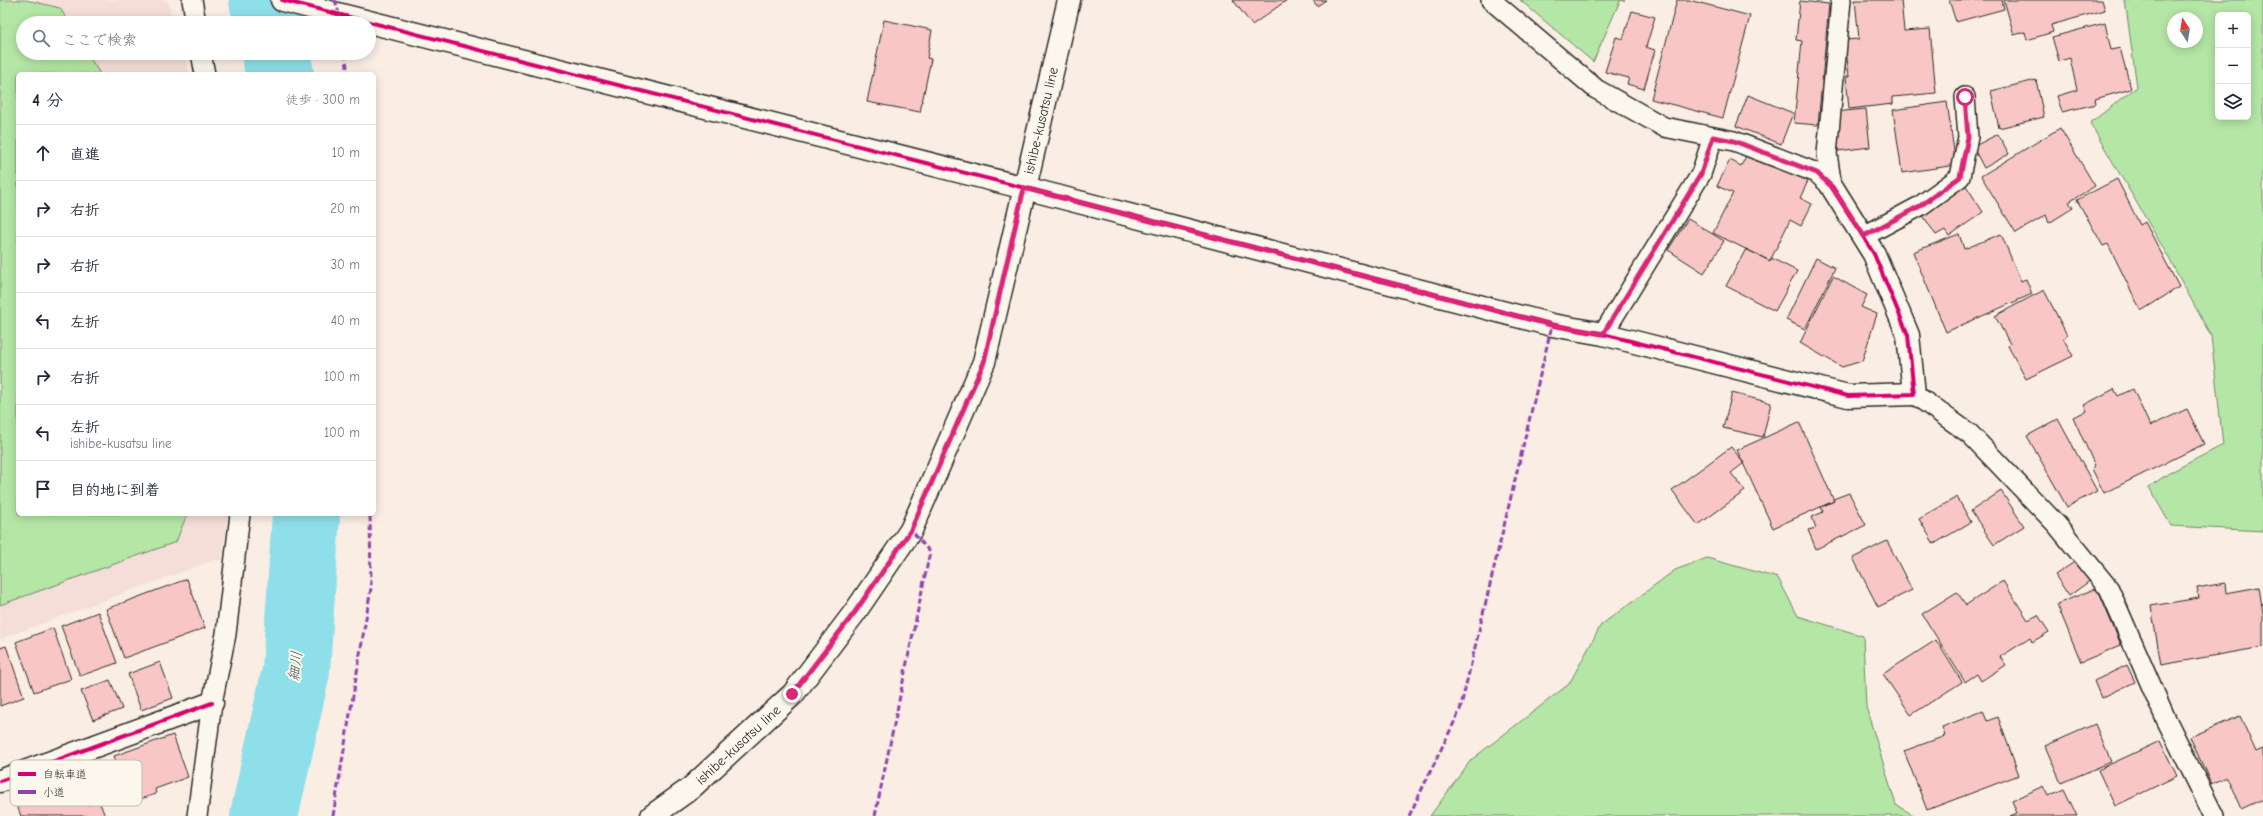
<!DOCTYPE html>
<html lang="ja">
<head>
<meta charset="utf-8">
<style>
  body { margin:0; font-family:"Comic Neue","Klee One",sans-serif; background:#f6f6f7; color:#1f2937 }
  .controls { position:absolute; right:12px; top:12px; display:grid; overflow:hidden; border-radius:6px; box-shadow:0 2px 10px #0003 }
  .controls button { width:36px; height:36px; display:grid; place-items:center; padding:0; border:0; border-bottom:1px solid #e0e1e3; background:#fff; color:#1f2937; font:20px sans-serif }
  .compass { position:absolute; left:2167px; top:12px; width:36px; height:36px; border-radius:50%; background:#fff; box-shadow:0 2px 10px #0003; rotate:348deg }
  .stop { position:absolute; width:12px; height:12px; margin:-9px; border:3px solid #db2777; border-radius:50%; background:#fff }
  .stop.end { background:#db2777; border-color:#fff; box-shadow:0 1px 4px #0008 }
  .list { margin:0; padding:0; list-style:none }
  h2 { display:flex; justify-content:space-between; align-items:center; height:52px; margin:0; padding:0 16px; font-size:17px }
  h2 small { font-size:13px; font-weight:400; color:#747a83 }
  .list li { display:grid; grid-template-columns:26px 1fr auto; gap:12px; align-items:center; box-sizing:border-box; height:56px; padding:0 16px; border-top:1px solid #e0e1e3 }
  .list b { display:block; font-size:15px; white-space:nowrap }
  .list p { margin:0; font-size:13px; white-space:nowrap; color:#747a83 }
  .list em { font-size:13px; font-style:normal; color:#747a83 }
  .icon { flex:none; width:22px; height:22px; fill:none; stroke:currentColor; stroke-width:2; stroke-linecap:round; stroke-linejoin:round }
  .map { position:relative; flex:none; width:2263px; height:816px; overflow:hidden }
  .search { position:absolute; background:#fff; box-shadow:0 2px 10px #0003; left:16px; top:16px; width:360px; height:44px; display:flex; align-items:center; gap:10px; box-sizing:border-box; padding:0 14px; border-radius:22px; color:#747a83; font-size:15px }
  .panel { position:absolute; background:#fff; box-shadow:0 2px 10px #0003; left:16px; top:72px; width:360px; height:444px; border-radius:6px }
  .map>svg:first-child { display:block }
</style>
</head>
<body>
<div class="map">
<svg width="2263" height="816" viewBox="0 0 2263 816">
  <rect width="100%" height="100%" fill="#faede4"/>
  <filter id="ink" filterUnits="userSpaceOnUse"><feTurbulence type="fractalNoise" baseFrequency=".025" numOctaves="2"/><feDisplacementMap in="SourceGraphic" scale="8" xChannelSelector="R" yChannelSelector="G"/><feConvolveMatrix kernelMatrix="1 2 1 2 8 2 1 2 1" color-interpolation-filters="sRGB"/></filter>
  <g filter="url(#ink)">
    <path fill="#f5ded7" d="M0,0h167l7,23h-151v30h160l7,21h-172v440h210l-6,46h-8l-214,79z"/>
    <path fill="#b4e6a5" stroke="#708868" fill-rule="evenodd" d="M0,0h26l34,8 9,15h-46v30h64l13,21h-82v440h169l-11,28 -176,63z
      M1520,0h105l-5,1 -27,61z
      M2125,0h138v531l-92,-5 -22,-39 20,-14 54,-28 -12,-109 -46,-85 -75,-128 47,-36zM2218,15h30v102h-30zM2173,18h24v24h-24z
      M1707,558l71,20 20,38 65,20 3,71 30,98 19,11h-485l41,-56 98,-76 32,-59 74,-55z"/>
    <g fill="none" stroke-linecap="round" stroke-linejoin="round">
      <path stroke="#8edfe9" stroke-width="68" d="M263,0l5,23
        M275,53l5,21
        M264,816l32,-145 10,-157"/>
    </g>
    <path fill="#f8c7c5" stroke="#2b2b2b" d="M1233,0h54l-35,25z
      M1313,0h13l-9,6z
      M1677,0h12l61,16 -27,102 -72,-19z
      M1855,0h46l3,31 26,-2 6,64 -43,4v7l-44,5 -3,-33h3l-4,-36 14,-1z
      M1949,0h53l2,9 -48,13z
      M2004,0h98l3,10 -54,15 2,7 -26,8 -2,-8 -11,3z
      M1800,1l29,3 -11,121 -24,-2 8,-82 -6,-1z
      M1632,11l23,6 -9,30 9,3 -11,39 -17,-5 2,-6 -24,-6 11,-35 7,2z
      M884,20l48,10 -5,28 4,1 -11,53 -53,-10z
      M2105,23l6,27 9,-2 11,41 -36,10 1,5 -34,8 -5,-16 20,-6 -7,-32 -11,3 -7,-24z
      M2036,80l8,37 -45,11 -8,-37z
      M1748,95l45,18 -12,31 -45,-18z
      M1947,102l9,63 -54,8 -9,-63z
      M1866,109l4,38 -32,4 -4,-39z
      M2060,128l35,58 -26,16 4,6 -24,15 -3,-8 -30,18 -35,-57z
      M1998,134l11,20 -25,14 -11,-21z
      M1748,152l60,29 -8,17 12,6 -11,22 -11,-6 -20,41 -57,-28 20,-40 -16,-7 13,-26 11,6z
      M2117,179l23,46 5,-3 34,65 -38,24 -33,-67 -5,2 -26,-46z
      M1965,184l18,28 -34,24 -4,-6 -9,5 -14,-21z
      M1688,219l36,22 -20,32 -36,-23z
      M1959,234l5,15 37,-15 20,47 5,-2 6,15 -86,38 -33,-80z
      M1746,249l24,12 1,-3 26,13 -22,40 -49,-25z
      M1816,258l19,10 -30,61 -19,-9z
      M1833,276l34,19 -6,12 16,7 -15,47 -20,6 -42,-24z
      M2044,290l23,45 -4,3 10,18 -47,23 -18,-33 2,-2 -15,-28z
      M2114,389l4,7 15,-7 17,37 37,-17 17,35 -100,49 -12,-24 3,-3 -22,-49 14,-6 -3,-6z
      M1732,393l39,10 -8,34 -40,-9z
      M2058,419l39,72 -30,16 -40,-71z
      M1799,422l35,79 -61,27 -36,-78z
      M1731,447l13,16 -13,10 14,18 -47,34 -26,-35z
      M2001,491l23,35 -30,19 -23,-34z
      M1849,493l17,32 -50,24 -8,-19 8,-2 -4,-11 11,-5 -2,-5 13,-6 -1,-2z
      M1957,497l14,25 -37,22 -15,-25z
      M1887,541l25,49 -34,17 -25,-49z
      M2076,561l15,19 -22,16 -14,-21z
      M187,579l18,49 -81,30 -18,-49z
      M2003,581l25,39 10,-5 11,17 -17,10 -2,-4 -30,19 6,8 -25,16 -4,-7 -12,8 -43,-68 35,-22 9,13z
      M2225,583l1,10 33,-6 4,27v33l-102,18 -10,-59 48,-8 -2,-10z
      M2097,588l24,57 -40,17 -24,-58z
      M98,612l19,51 -37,13 -19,-50z
      M53,628l18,51 -37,13 -18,-50z
      M1936,640l26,42 -51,33 -28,-41z
      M6,646l18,51 -24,9v-58z
      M160,662l13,36 -32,12 -13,-36z
      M2127,665l8,17 -34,16 -7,-17z
      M110,680l12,29 -29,11 -12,-29z
      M1983,711l4,10 11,-4 21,58 -92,35 -23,-59 41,-15 -3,-9z
      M2240,716l16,36 7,-3v50l-22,10 -14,-32 -16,7 -21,-47z
      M2095,724l16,38 -50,21 -16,-37z
      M173,735l15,42 -33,12 1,5 -25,8 -17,-46z
      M2160,741l17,35 -62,30 -17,-36z
      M80,780l9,25 10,-4 6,15h-84l-7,-18 39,-15 2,6z
      M2043,786l5,10 16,-7 13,27h-67l7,-3 -5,-12z"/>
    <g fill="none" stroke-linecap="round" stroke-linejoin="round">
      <defs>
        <path id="lane" d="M192,0l4,23
          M1491,0l105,89 68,38 70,14 83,32 15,14
          M201,53l4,21
          M1832,187l-5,-33 14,-154
          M1864,236l56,-30 40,-29 8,-40 -3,-40
          M1603,334l98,-160 12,-37
          M1914,394l56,40 87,91 52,64 56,128 49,99
          M197,816l15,-113 14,-69 14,-120"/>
        <path id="street" d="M282,0l743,188 527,137 51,9 245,62 66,-2 -6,-59 -34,-81 -42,-67
          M0,781l212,-78"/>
        <g id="secondary">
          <path id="s1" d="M652,816l39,-28 102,-94 62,-82 56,-82 73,-168 85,-362"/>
        </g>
      </defs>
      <use href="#lane" stroke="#2b2b2b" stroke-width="22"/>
      <use href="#street" stroke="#2b2b2b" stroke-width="25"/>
      <use href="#secondary" stroke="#2b2b2b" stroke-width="25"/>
      <use href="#lane" stroke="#fbf7ec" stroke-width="19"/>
      <use href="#street" stroke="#fbf7ec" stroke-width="22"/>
      <use href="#secondary" stroke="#fbf7ec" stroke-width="22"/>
      <path stroke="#8e44ad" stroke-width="3" stroke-dasharray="6 3" stroke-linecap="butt" d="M335,0l7,23
        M345,53l3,21
        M333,816l38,-228 -1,-74
        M875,816l55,-264 -19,-22
        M1409,816l51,-106 92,-385"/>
      <defs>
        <path id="cycleway" d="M282,0l743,188 527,137 51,9 245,62 66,-2 -6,-59 -34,-81 -42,-67
          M0,781l212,-78"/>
      </defs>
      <use href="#cycleway" stroke="#fbf7ec" stroke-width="6"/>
      <use href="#cycleway" stroke="#d6006c" stroke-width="4"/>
    </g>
  </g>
  <g fill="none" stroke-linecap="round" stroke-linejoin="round" filter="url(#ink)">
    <path stroke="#db2777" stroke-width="5" d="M792,694l63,-82 56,-82 73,-168 40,-174 528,137 51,9 98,-160 12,-37 21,4 83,32 15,14 32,49 56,-30 40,-29 8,-40 -3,-40"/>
  </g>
  <g text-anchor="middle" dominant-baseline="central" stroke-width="4" stroke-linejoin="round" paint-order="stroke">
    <g font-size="14" fill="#2b2b2b" stroke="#fbf7ec">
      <text stroke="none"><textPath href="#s1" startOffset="820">ishibe-kusatsu line</textPath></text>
      <text stroke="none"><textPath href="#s1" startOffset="112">ishibe-kusatsu line</textPath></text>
    </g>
    <g font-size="15" font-style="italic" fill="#44585a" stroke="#fbf7ec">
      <text transform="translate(295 666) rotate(-83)">細川</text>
    </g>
  </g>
  <rect x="10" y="760" width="132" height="46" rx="6" fill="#fbf7ec" stroke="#bdbab2" stroke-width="1"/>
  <rect x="18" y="772" width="18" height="4" fill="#d6006c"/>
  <rect x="18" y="790" width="18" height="4" fill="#8e44ad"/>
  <g font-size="11" fill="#2b2b2b">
    <text x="43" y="778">自転車道</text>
    <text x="43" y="796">小道</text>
  </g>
</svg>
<div class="controls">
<button>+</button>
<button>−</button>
<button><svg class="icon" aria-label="layers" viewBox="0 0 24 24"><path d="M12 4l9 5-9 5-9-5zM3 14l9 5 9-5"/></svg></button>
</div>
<svg class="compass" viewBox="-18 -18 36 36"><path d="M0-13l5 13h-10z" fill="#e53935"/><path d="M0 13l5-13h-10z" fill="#747a83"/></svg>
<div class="stop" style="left:1965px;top:97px"></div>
<div class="stop end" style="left:792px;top:694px"></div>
<div class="search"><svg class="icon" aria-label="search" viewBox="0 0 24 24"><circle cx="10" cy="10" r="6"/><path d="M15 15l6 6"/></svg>ここで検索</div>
<section class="panel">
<h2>4 分<small>徒歩 · 300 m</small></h2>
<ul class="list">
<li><svg class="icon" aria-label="ahead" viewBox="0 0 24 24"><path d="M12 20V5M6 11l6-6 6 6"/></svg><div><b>直進</b></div><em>10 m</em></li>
<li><svg class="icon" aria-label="right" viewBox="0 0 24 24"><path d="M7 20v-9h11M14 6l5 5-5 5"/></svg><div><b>右折</b></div><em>20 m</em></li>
<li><svg class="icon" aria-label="right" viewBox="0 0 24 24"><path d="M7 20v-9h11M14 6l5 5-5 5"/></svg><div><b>右折</b></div><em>30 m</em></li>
<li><svg class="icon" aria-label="left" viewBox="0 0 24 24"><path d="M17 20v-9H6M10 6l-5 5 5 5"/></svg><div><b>左折</b></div><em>40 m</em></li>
<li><svg class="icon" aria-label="right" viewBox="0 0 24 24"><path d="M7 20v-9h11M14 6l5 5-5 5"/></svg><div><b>右折</b></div><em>100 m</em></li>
<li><svg class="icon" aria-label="left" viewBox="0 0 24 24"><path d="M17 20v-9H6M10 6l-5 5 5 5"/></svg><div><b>左折</b><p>ishibe-kusatsu line</p></div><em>100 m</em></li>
<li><svg class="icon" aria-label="arrive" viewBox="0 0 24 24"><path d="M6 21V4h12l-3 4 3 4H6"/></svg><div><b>目的地に到着</b></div></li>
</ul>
</section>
</div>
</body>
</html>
